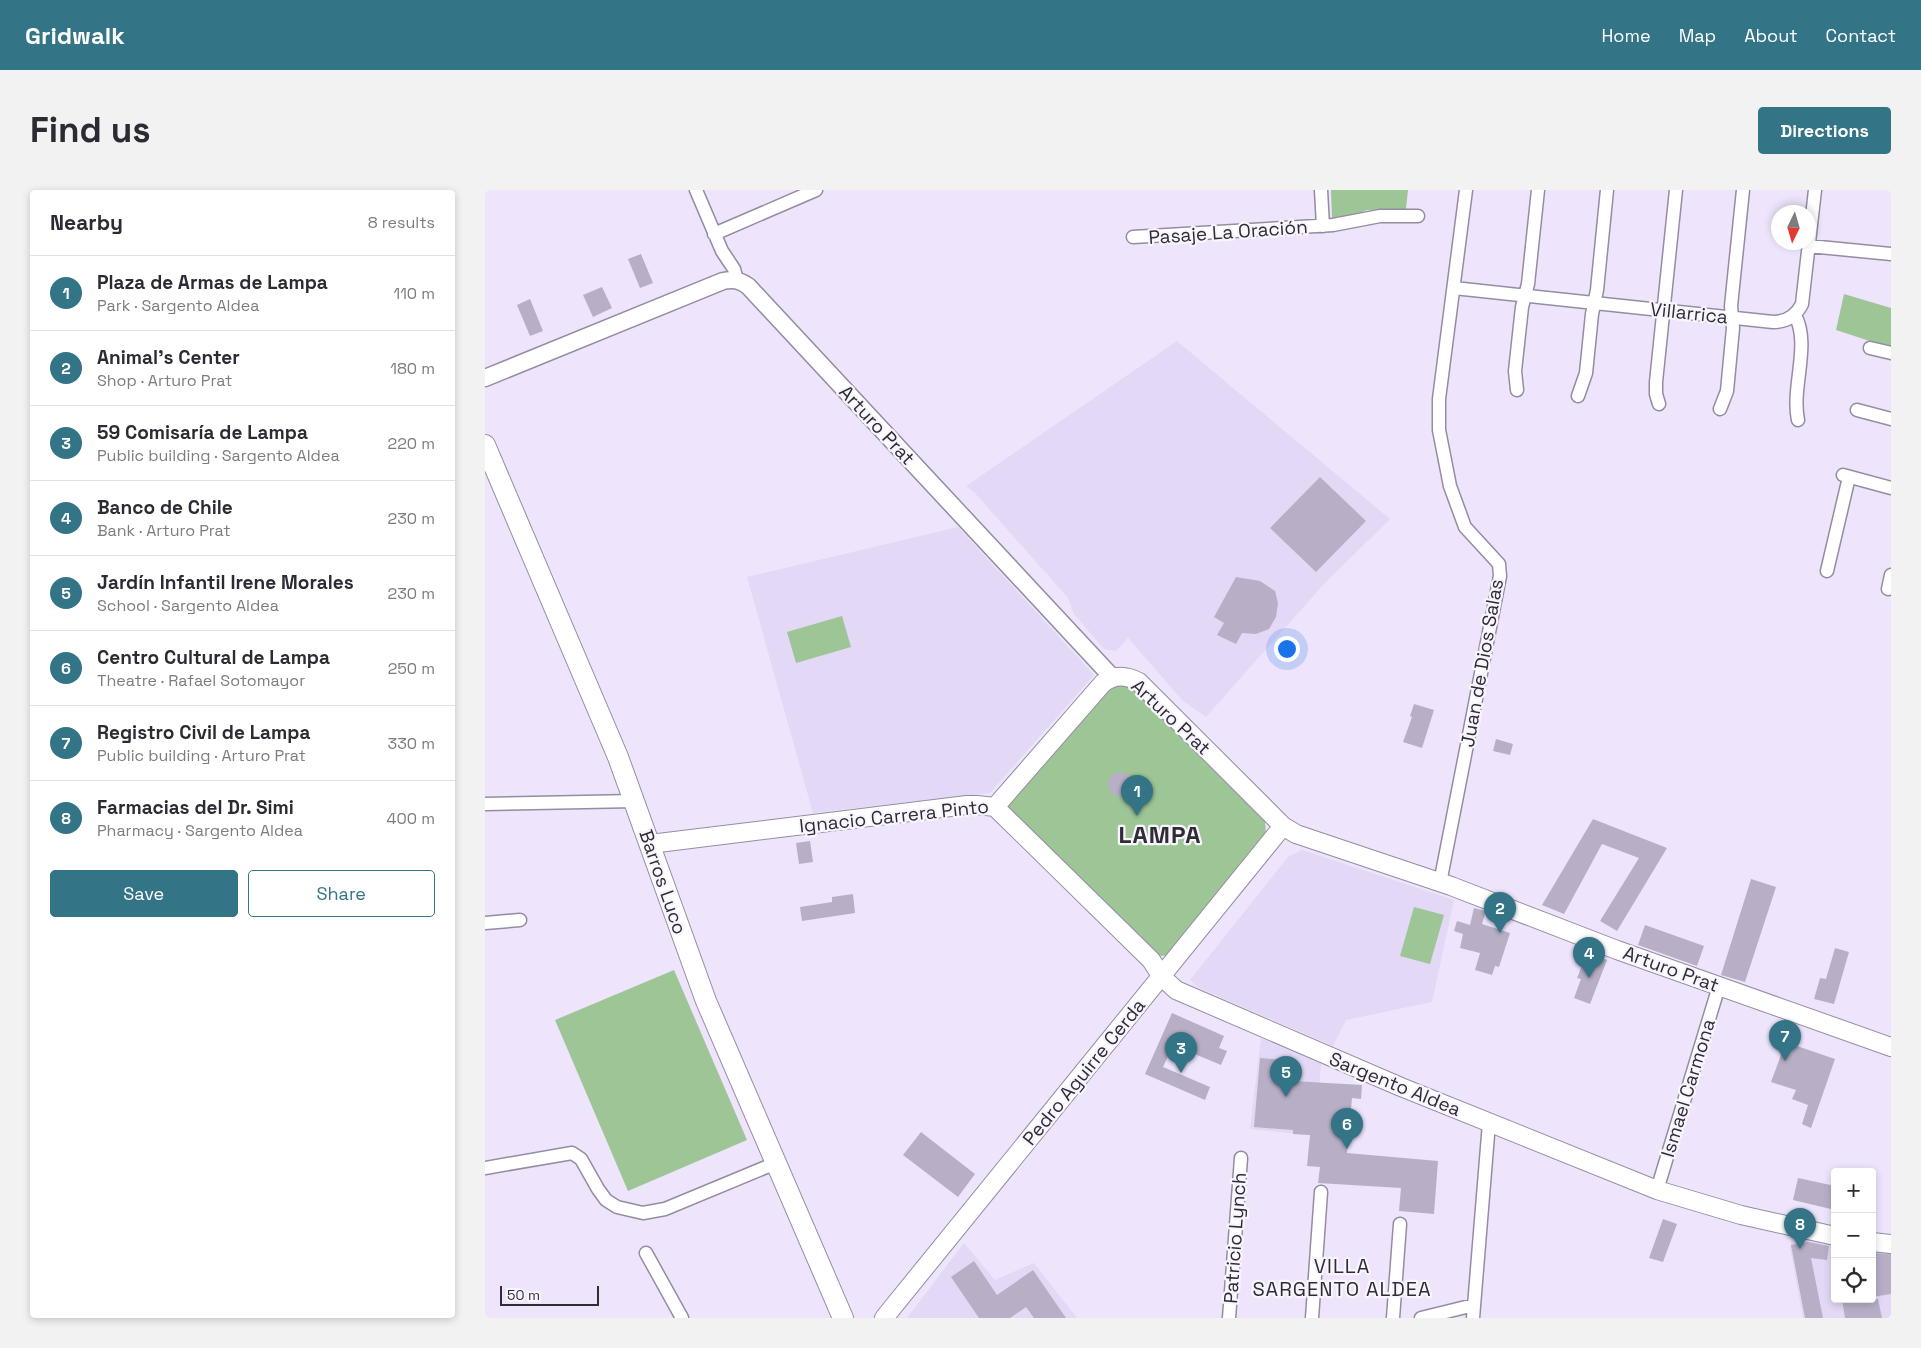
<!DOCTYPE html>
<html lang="en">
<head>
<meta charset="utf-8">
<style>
  body { margin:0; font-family:"Space Grotesk",sans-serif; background:#f2f2f3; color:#2b2b33 }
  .controls { position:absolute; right:15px; bottom:15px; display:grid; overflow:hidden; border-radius:5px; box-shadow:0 2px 8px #0003 }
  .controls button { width:45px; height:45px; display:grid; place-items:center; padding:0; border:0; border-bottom:1px solid #e1e1e2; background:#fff; color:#2b2b33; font:25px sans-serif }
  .compass { position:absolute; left:1286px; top:15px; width:45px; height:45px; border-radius:50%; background:#fff; box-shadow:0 2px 8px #0003; rotate:185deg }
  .scale { position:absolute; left:15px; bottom:12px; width:99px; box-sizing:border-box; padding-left:5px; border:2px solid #2f2c34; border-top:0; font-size:14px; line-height:18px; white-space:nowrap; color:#2f2c34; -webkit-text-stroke:4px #f8f5fe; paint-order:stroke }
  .you { position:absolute; left:801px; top:458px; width:18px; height:18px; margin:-12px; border:4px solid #fff; border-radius:50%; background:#1a73e8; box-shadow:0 0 0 8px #1a73e833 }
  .badge { display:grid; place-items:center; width:32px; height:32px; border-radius:50%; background:#337487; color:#fff; font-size:16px; font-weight:700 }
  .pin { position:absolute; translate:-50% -41px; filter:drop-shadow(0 1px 2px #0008) }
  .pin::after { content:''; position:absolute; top:26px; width:18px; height:15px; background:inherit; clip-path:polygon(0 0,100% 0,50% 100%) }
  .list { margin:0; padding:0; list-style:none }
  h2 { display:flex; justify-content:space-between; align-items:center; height:65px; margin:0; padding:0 20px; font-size:21px }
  h2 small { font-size:16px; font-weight:400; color:#7c7c81 }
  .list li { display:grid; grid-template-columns:32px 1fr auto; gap:15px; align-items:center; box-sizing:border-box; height:75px; padding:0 20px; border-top:1px solid #e1e1e2 }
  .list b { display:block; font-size:19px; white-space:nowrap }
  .list p { margin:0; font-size:16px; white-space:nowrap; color:#7c7c81 }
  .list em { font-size:16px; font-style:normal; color:#7c7c81 }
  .actions { display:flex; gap:10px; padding:15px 20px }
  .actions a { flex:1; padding:11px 0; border:1px solid #337487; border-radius:5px; text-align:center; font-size:18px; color:#337487 }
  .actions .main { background:#337487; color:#fff }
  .icon { flex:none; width:28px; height:28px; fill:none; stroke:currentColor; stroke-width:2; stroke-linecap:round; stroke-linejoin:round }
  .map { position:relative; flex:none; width:1406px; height:1128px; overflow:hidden; border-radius:5px }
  header { display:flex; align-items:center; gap:30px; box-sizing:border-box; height:70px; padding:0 25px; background:#337487; color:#fff }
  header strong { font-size:24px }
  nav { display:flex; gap:28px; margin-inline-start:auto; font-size:18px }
  .intro { display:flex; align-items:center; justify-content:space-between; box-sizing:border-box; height:120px; padding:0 30px }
  h1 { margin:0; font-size:35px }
  .button { padding:12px 22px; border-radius:5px; background:#337487; color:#fff; font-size:18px; font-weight:700 }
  main { display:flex; gap:30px; padding:0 30px }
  aside { flex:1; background:#fff; border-radius:5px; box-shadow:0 2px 8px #0003 }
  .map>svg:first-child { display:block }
</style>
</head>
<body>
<header>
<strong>Gridwalk</strong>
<nav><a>Home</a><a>Map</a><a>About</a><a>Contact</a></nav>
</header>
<div class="intro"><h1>Find us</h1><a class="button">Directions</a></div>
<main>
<aside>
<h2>Nearby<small>8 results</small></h2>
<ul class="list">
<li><span class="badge">1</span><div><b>Plaza de Armas de Lampa</b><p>Park · Sargento Aldea</p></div><em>110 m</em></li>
<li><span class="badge">2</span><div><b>Animal's Center</b><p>Shop · Arturo Prat</p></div><em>180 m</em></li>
<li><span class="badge">3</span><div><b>59 Comisaría de Lampa</b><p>Public building · Sargento Aldea</p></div><em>220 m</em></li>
<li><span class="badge">4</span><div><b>Banco de Chile</b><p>Bank · Arturo Prat</p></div><em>230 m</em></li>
<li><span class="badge">5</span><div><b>Jardín Infantil Irene Morales</b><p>School · Sargento Aldea</p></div><em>230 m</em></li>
<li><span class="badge">6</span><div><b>Centro Cultural de Lampa</b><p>Theatre · Rafael Sotomayor</p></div><em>250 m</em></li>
<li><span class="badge">7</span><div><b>Registro Civil de Lampa</b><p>Public building · Arturo Prat</p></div><em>330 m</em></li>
<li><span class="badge">8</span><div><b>Farmacias del Dr. Simi</b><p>Pharmacy · Sargento Aldea</p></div><em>400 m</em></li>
</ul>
<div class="actions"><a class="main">Save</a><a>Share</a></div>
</aside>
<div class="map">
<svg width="1406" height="1128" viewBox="0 0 1406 1128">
  <rect width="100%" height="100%" fill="#eee5fc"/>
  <path fill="#e3d8f5" d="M692,151l213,178 -66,65 -118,133 -23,-16 -55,-63 -12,13 -12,-2 -30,-35 -6,-16 -93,-105 -9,-7z
    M473,337l136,148 -104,118 -177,20 -66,-236z
    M817,660l152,50 -22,102 -86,18 -13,26 -134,-58 -9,-8 98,-123z
    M776,848l60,26 -5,72 -66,-7z
    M1307,1046l43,9v54h37v-48l19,2v65h-88l-13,-70z
    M479,1053l31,37 39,-17 43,55h-170z"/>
  <path fill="#9dc596" d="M846,0h77l-2,19 -39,1 -18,7 -17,1z
    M1359,104l47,14v40l-55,-18z
    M357,426l9,31 -55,16 -9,-31z
    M634,493l12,2 134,136 1,12 -97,122 -8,1 -12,-6 -141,-138 -2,-10 102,-114z
    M929,717l30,8 -14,49 -30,-8z
    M189,780l73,170 -119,51 -73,-171z"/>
  <path fill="#b8afc6" d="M156,64l12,29 -13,5 -12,-29z
    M117,97l10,21 -19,9 -10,-22z
    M45,109l13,32 -13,5 -13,-31z
    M835,287l46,44 -50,51 -46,-44z
    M751,387l24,4 15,10 3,12 -2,14 -7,12 -13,5 -14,-1 -6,11 -19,-9 7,-12 -10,-6z
    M929,514l20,6 -12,38 -19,-6 9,-25 -2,-1z
    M1011,549l17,5 -3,11 -17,-4z
    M623 594a12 12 0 1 1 24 0a12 12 0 1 1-24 0Z
    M1108,629l74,29 -50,83 -17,-10 39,-63 -37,-14 -38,70 -22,-9z
    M325,651l3,21 -14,2 -3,-21z
    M1266,689l25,8 -31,95 -24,-7z
    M368,704l2,19 -53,8 -2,-14 32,-5v-5z
    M989,718l12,3 -4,13 28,9 -11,34 -4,-1 -3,9 -17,-5 5,-17 -20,-5 3,-14 -9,-3 3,-10 13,4z
    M1160,735l59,21 -7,20 -59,-21z
    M1350,758l14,4 -15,52 -20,-5 6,-21 6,1z
    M1102,763l20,7 -17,44 -16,-6 7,-19 -4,-1z
    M687,823l52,23 -5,12 8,3 -6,14 -48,-20 -10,22 47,20 -5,13 -60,-26z
    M1303,846l11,4 -2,6 38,13 -24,69 -9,-4 6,-19 -16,-6 4,-9 -25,-8z
    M775,868l35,3 -2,20 69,4 -1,14 -9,-1 -5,55 91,8 -4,53 -35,-3 2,-23 -83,-5 2,-16 -13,-1 3,-31 -17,-1v-4l-39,-3z
    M436,942l54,42 -17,23 -55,-42z
    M1313,988l37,8v24l-42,-10z
    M1178,1029l14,5 -14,38 -14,-4z
    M1323,1052l21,4 -2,14 -16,-2 12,60h-18l-14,-73z
    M1387,1063l19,1v40l-19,3z
    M489,1071l23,34 36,-25 33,48h-32l-8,-11 -16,11h-31l-28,-41z
    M1357,1109h36l4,19h-37z"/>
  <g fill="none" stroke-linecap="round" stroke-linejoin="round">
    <defs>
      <path id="minor" d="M211,0l26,61 12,18 3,11
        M836,0l2,36
        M229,44l102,-44
        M648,47l200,-12 47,-9h38
        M1324,56l82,8
        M969,98l319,34c14,0 23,-6 29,-18l13,-114
        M1310,125c16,30 -4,72 3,105
        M1385,158l21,5
        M1032,200l-2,-19 7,-64 6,-23 10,-94
        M1093,206l8,-23 6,-59 5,-24 10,-100
        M1174,214l-3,-10v-12l20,-192
        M1235,219l7,-18 6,-63 -2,-22 12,-116
        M1372,220l34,9
        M1358,285l48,13
        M1342,381l22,-94
        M1403,399l3,-14
        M0,614l150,-3
        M955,693l60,-307 -1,-12 -34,-37 -15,-41 -11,-56v-31l27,-209
        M0,733l35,-3
        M0,978l87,-15 9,6 17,30 8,11 11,7 26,6 22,-4 111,-46
        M1172,1000l62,-204
        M161,1063l36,65
        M744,1128l12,-160
        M827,1128l9,-126
        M908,1128l7,-94
        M936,1128l53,-13
        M988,1128l16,-195"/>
      <path id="tertiary" d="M0,188l238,-97c10,-2 17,-1 25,5l364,391"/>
      <path id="secondary" d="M510,617l108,-124c12,-9 23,-8 36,-1l144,144 13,8 155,52 166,64 274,97
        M510,617l156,153 11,17 14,13 225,97 256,103 84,25 94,21
        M165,654l317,-39h10l18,2
        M1387,1052l19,2
        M399,1128l399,-492"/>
      <path id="primary" d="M0,255l133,312 88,244 137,317"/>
    </defs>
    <use href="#minor" stroke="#958ca2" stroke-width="15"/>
    <use href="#tertiary" stroke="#958ca2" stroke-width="19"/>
    <use href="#secondary" stroke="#958ca2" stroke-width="20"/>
    <use href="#primary" stroke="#958ca2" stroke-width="22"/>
    <use href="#minor" stroke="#fff" stroke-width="12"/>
    <use href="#tertiary" stroke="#fff" stroke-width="16"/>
    <use href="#secondary" stroke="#fff" stroke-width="18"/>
    <use href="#primary" stroke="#fff" stroke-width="20"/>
  </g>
  <g text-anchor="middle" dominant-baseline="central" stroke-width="4.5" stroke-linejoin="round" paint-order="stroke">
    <g font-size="19" fill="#2f2c34" stroke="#f8f5fe">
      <text transform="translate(743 42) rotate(-4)">Pasaje La Oración</text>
      <text transform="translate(1204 123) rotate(6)">Villarrica</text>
      <text transform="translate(392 235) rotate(47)">Arturo Prat</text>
      <text transform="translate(997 473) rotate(-80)">Juan de Dios Salas</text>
      <text transform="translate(686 527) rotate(43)">Arturo Prat</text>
      <text transform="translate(409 626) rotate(-6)">Ignacio Carrera Pinto</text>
      <text transform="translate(178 692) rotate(71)">Barros Luco</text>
      <text transform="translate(1186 779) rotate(20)">Arturo Prat</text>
      <text transform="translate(599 882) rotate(-51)">Pedro Aguirre Cerda</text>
      <text transform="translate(910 894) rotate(22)">Sargento Aldea</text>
      <text transform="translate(1203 898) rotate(-73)">Ismael Carmona</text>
      <text transform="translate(750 1048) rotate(-86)">Patricio Lynch</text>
    </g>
    <g font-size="20" letter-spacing="1" fill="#2f2c34" stroke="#f8f5fe">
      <text x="857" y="1076">VILLA<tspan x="857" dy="23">SARGENTO ALDEA</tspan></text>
    </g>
    <g font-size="24" font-weight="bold" letter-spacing="1" fill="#2f2c34" stroke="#f8f5fe">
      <text x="675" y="644">LAMPA</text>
    </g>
  </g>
</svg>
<div class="controls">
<button>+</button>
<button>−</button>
<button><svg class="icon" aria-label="locate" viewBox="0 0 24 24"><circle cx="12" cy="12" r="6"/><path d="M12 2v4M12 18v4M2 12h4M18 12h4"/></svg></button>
</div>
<svg class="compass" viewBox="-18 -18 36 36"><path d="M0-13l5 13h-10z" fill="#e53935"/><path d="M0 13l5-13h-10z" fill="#7c7c81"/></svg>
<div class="scale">50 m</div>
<div class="you"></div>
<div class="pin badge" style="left:652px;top:626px">1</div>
<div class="pin badge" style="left:1015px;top:743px">2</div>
<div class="pin badge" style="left:696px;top:883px">3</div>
<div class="pin badge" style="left:1104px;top:788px">4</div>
<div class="pin badge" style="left:801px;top:907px">5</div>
<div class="pin badge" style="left:862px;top:959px">6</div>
<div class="pin badge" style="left:1300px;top:871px">7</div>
<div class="pin badge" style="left:1315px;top:1059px">8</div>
</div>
</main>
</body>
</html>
